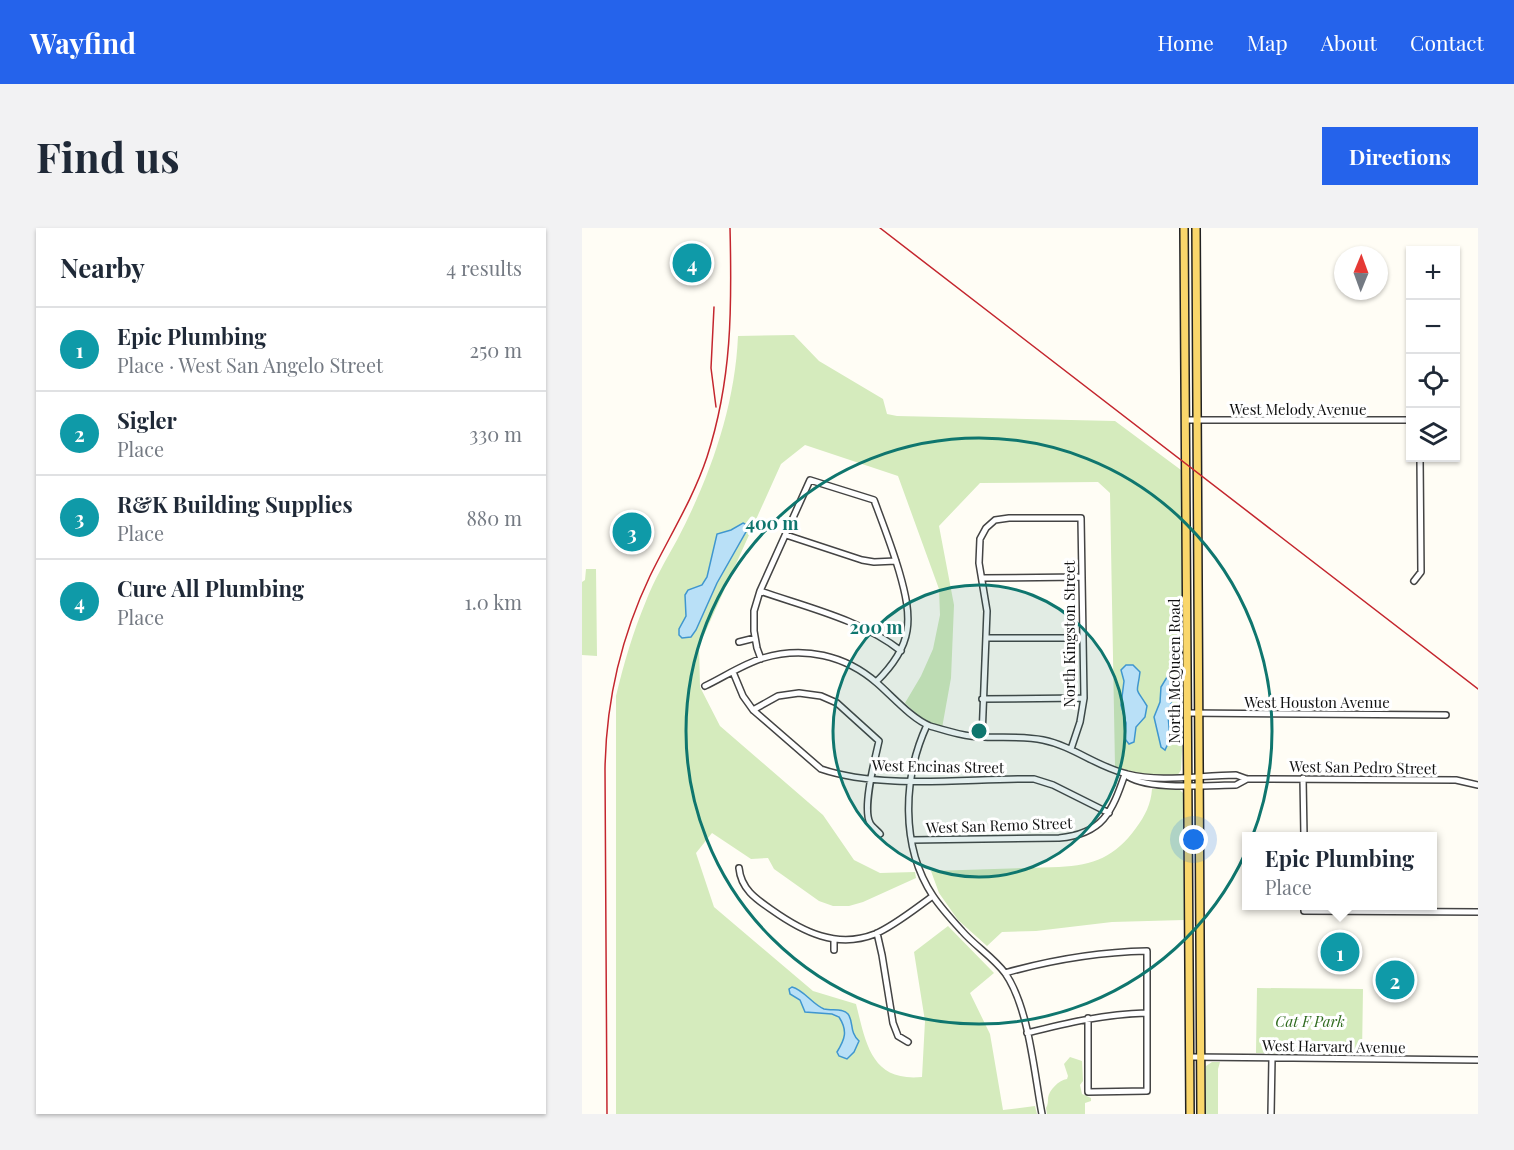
<!DOCTYPE html>
<html lang="en">
<head>
<meta charset="utf-8">
<style>
  body { margin:0; font-family:"Playfair Display",serif; background:#f2f2f3; color:#1f2937 }
  .controls { position:absolute; right:18px; top:18px; display:grid; overflow:hidden; border-radius:0px; box-shadow:0 2px 4px #0004 }
  .controls button { width:54px; height:54px; display:grid; place-items:center; padding:0; border:0; border-bottom:2px solid #e0e1e3; background:#fff; color:#1f2937; font:30px sans-serif }
  .compass { position:absolute; left:752px; top:18px; width:54px; height:54px; border-radius:50%; background:#fff; box-shadow:0 2px 4px #0004; rotate:1deg }
  .you { position:absolute; left:612px; top:612px; width:21px; height:21px; margin:-15px; border:4px solid #fff; border-radius:50%; background:#1a73e8; box-shadow:0 0 0 9px #1a73e833 }
  .badge { display:grid; place-items:center; width:39px; height:39px; border-radius:50%; background:#2563eb; color:#fff; font-size:20px; font-weight:700 }
  .pin { position:absolute; translate:-50% -50%; border:3px solid #fff; box-shadow:0 2px 6px #0006 }
  .popup { position:absolute; left:660px; top:604px; width:195px; height:78px; box-sizing:border-box; display:grid; place-content:center; border-radius:0px; background:#fff; filter:drop-shadow(0 2px 4px #0005); font-size:20px; white-space:nowrap; color:#747a83 }
  .popup b { font-size:22px; color:#1f2937 }
  .popup::after { content:''; position:absolute; left:50%; top:100%; margin-left:-12px; border:12px solid transparent; border-top-color:#fff }
  .list { margin:0; padding:0; list-style:none }
  h2 { display:flex; justify-content:space-between; align-items:center; height:78px; margin:0; padding:0 24px; font-size:26px }
  h2 small { font-size:20px; font-weight:400; color:#747a83 }
  .list li { display:grid; grid-template-columns:39px 1fr auto; gap:18px; align-items:center; box-sizing:border-box; height:84px; padding:0 24px; border-top:2px solid #e0e1e3 }
  .list b { display:block; font-size:22px; white-space:nowrap }
  .list p { margin:0; font-size:20px; white-space:nowrap; color:#747a83 }
  .list em { font-size:20px; font-style:normal; color:#747a83 }
  .icon { flex:none; width:33px; height:33px; fill:none; stroke:currentColor; stroke-width:2; stroke-linecap:round; stroke-linejoin:round }
  .map { position:relative; flex:none; width:896px; height:886px; overflow:hidden; border-radius:0px }
  header { display:flex; align-items:center; gap:36px; box-sizing:border-box; height:84px; padding:0 30px; background:#2563eb; color:#fff }
  header strong { font-size:28px }
  nav { display:flex; gap:33px; margin-inline-start:auto; font-size:21px }
  .intro { display:flex; align-items:center; justify-content:space-between; box-sizing:border-box; height:144px; padding:0 36px }
  h1 { margin:0; font-size:42px }
  .button { padding:15px 27px; border-radius:0px; background:#2563eb; color:#fff; font-size:21px; font-weight:700 }
  main { display:flex; gap:36px; padding:0 36px }
  aside { flex:1; background:#fff; border-radius:0px; box-shadow:0 2px 4px #0004 }
  .map>svg:first-child { display:block }
</style>
</head>
<body>
<header>
<strong>Wayfind</strong>
<nav><a>Home</a><a>Map</a><a>About</a><a>Contact</a></nav>
</header>
<div class="intro"><h1>Find us</h1><a class="button">Directions</a></div>
<main>
<aside>
<h2>Nearby<small>4 results</small></h2>
<ul class="list">
<li><span class="badge" style="background:#0f9aa8">1</span><div><b>Epic Plumbing</b><p>Place · West San Angelo Street</p></div><em>250 m</em></li>
<li><span class="badge" style="background:#0f9aa8">2</span><div><b>Sigler</b><p>Place</p></div><em>330 m</em></li>
<li><span class="badge" style="background:#0f9aa8">3</span><div><b>R&amp;K Building Supplies</b><p>Place</p></div><em>880 m</em></li>
<li><span class="badge" style="background:#0f9aa8">4</span><div><b>Cure All Plumbing</b><p>Place</p></div><em>1.0 km</em></li>
</ul>
</aside>
<div class="map">
<svg width="896" height="886" viewBox="0 0 896 886">
  <rect width="100%" height="100%" fill="#fffdf5"/>
  <path fill="#d5ebbd" d="M212,107l25,26 64,38 4,15 10,2 218,5 66,49 2,260 -2,40 -4,6c-22,0 -42,-1 -62,-10l-5,-273 -12,-11 -118,1 -41,43 15,79 -3,73 -9,50 -21,-10 -16,-15 16,-27 12,-27 7,-34 -1,-26 -41,-113 -93,-31 -24,19 -82,182 1,41 20,39 103,89 31,45 26,13 35,-1 1,6 -53,24 -14,4h-16l-14,-5 -45,-32 -6,-11 -17,1 -39,-26 -16,20 18,54 99,84 43,13c10,39 15,78 66,73l3,-56 -11,-69 34,-26 46,47 -24,20 20,41 13,76 32,-4 2,8h-421v-418c8,-33 17,-64 30,-95 8,-21 20,-41 31,-61 33,-63 58,-133 61,-204z
    M4,341h10l1,87 -15,-1v-73l3,-2z
    M570,561h27l4,4 1,127 -72,2 -76,9 -34,1 -15,14 -29,-26 -19,-27 -8,-22 128,-4c35,-2 56,-10 77,-39 9,-12 15,-24 16,-39z
    M675,760l106,1 -1,65 -106,-1z
    M488,829l12,4 1,20 -3,4 2,9 9,4v3l-6,2v11h-38l-1,-6c2,-3 2,-7 2,-10 1,-8 11,-18 19,-19l1,-3 -4,-12z
    M630,834h8l-2,7v45h-12v-48z"/>
  <path fill="#b9e0f7" stroke="#3f96cf" stroke-width="1.5" d="M161,295l4,2v5l-30,53 -21,47 -5,7 -9,1 -3,-3v-6l7,-13 -1,-21 3,-5 14,-5 5,-8 10,-43 14,-4z
    M544,437h7l7,7c-3,24 -6,13 7,34l-2,11 -9,10 -2,15 -5,2 -4,-5 1,-16 -5,-18 3,-24 -3,-11z
    M585,449l5,1 4,6 -8,31 2,24 -5,11 -4,-3 -7,-30 6,-15 1,-15z
    M210,759c12,3 20,17 32,22 8,2 19,-1 24,5 6,8 1,18 11,27l-5,11 -7,7 -8,-3 -2,-4c8,-13 11,-21 2,-35l-7,-3 -27,-2 -5,-12 -10,-6 -1,-5z"/>
  <g fill="none" stroke-linecap="round" stroke-linejoin="round">
    <defs>
      <path id="minor" d="M603,192h225
        M204,307l76,25 12,2 22,-1
        M400,350l100,-1
        M832,353l7,-9 -1,-114
        M178,363c46,16 102,29 141,60
        M405,410h96
        M157,414l16,-4
        M179,431l-4,-11 -3,-17v-20l6,-20 50,-111 64,20c9,24 18,47 25,71 14,48 15,74 -23,111
        M151,444l10,24 10,14 68,59c62,21 147,9 213,10l19,6 56,28
        M123,458c19,-9 38,-22 58,-28 41,-12 82,-3 114,25 15,13 35,36 53,43 17,5 36,11 54,11 19,1 39,-1 59,3 30,6 54,27 84,34 35,9 73,1 109,1l11,4 209,1 22,5
        M400,471l102,-1
        M171,482l25,-14 21,-3 22,3 16,7 42,38c-4,18 -17,67 -9,82 2,4 8,8 10,11
        M605,485l259,2
        M345,497c-24,52 -27,121 6,171 8,12 19,24 29,35 13,15 31,26 43,42 24,34 29,100 37,141
        M400,509l5,-126 -8,-48 1,-24 6,-11 9,-8 14,-2h72l3,180 -4,24 -9,27
        M544,547c18,16 85,10 110,10l11,-6
        M721,550l1,58
        M330,612l147,-2c44,-4 53,-26 66,-64
        M157,640c2,21 17,31 33,42 31,22 65,39 103,24 19,-8 41,-26 58,-38
        M722,678v5l174,1
        M295,705l5,22 11,68 5,13 10,6
        M252,722v-11
        M423,745c46,-13 93,-21 142,-22v140l-59,1v-74
        M445,805c40,-10 78,-19 119,-20
        M608,829l288,3
        M689,886l1,-56"/>
      <path id="major" d="M602,0l6,886
        M614,0l5,886"/>
    </defs>
    <use href="#minor" stroke="#444" stroke-width="8"/>
    <use href="#major" stroke="#222" stroke-width="10"/>
    <use href="#minor" stroke="#fff" stroke-width="5"/>
    <use href="#major" stroke="#f9d66b" stroke-width="7"/>
    <path stroke="#c4262e" stroke-width="1.5" d="M298,0l598,461
      M132,79l-3,61 5,39
      M25,886l-2,-345c1,-68 16,-132 45,-193 19,-39 43,-77 57,-119 25,-77 25,-149 23,-229"/>
  </g>
  <circle cx="397" cy="503" r="146" fill="#0f766e" fill-opacity=".12"/>
  <g fill="none" stroke="#0f766e" stroke-width="3">
    <circle cx="397" cy="503" r="146"/>
    <circle cx="397" cy="503" r="293"/>
  </g>
  <g text-anchor="middle" dominant-baseline="central" stroke-width="6" stroke-linejoin="round" paint-order="stroke">
    <g font-size="15" fill="#111" stroke="#fff">
      <text x="716" y="181">West Melody Avenue</text>
      <text transform="translate(487 406) rotate(-90)">North Kingston Street</text>
      <text transform="translate(592 443) rotate(-90)">North McQueen Road</text>
      <text x="735" y="474">West Houston Avenue</text>
      <text transform="translate(356 538) rotate(1)">West Encinas Street</text>
      <text transform="translate(781 539) rotate(1)">West San Pedro Street</text>
      <text transform="translate(417 597) rotate(-2)">West San Remo Street</text>
      <text transform="translate(752 818) rotate(1)">West Harvard Avenue</text>
    </g>
    <g font-size="15" font-style="italic" fill="#2f6b1f" stroke="#fff">
      <text x="728" y="793">Cat F Park</text>
    </g>
  </g>
  <circle cx="397" cy="503" r="9" fill="#0f766e" stroke="#fff" stroke-width="3"/>
  <g font-size="18" text-anchor="middle" font-weight="bold" fill="#0f766e" stroke="#fff" stroke-width="6" stroke-linejoin="round" paint-order="stroke">
    <text x="190" y="302">400 m</text>
    <text x="294" y="406">200 m</text>
  </g>
</svg>
<div class="controls">
<button>+</button>
<button>−</button>
<button><svg class="icon" aria-label="locate" viewBox="0 0 24 24"><circle cx="12" cy="12" r="6"/><path d="M12 2v4M12 18v4M2 12h4M18 12h4"/></svg></button>
<button><svg class="icon" aria-label="layers" viewBox="0 0 24 24"><path d="M12 4l9 5-9 5-9-5zM3 14l9 5 9-5"/></svg></button>
</div>
<svg class="compass" viewBox="-18 -18 36 36"><path d="M0-13l5 13h-10z" fill="#e53935"/><path d="M0 13l5-13h-10z" fill="#747a83"/></svg>
<div class="you"></div>
<div class="pin badge" style="left:758px;top:724px;background:#0f9aa8">1</div>
<div class="popup"><b>Epic Plumbing</b>Place</div>
<div class="pin badge" style="left:813px;top:752px;background:#0f9aa8">2</div>
<div class="pin badge" style="left:50px;top:304px;background:#0f9aa8">3</div>
<div class="pin badge" style="left:110px;top:35px;background:#0f9aa8">4</div>
</div>
</main>
</body>
</html>
